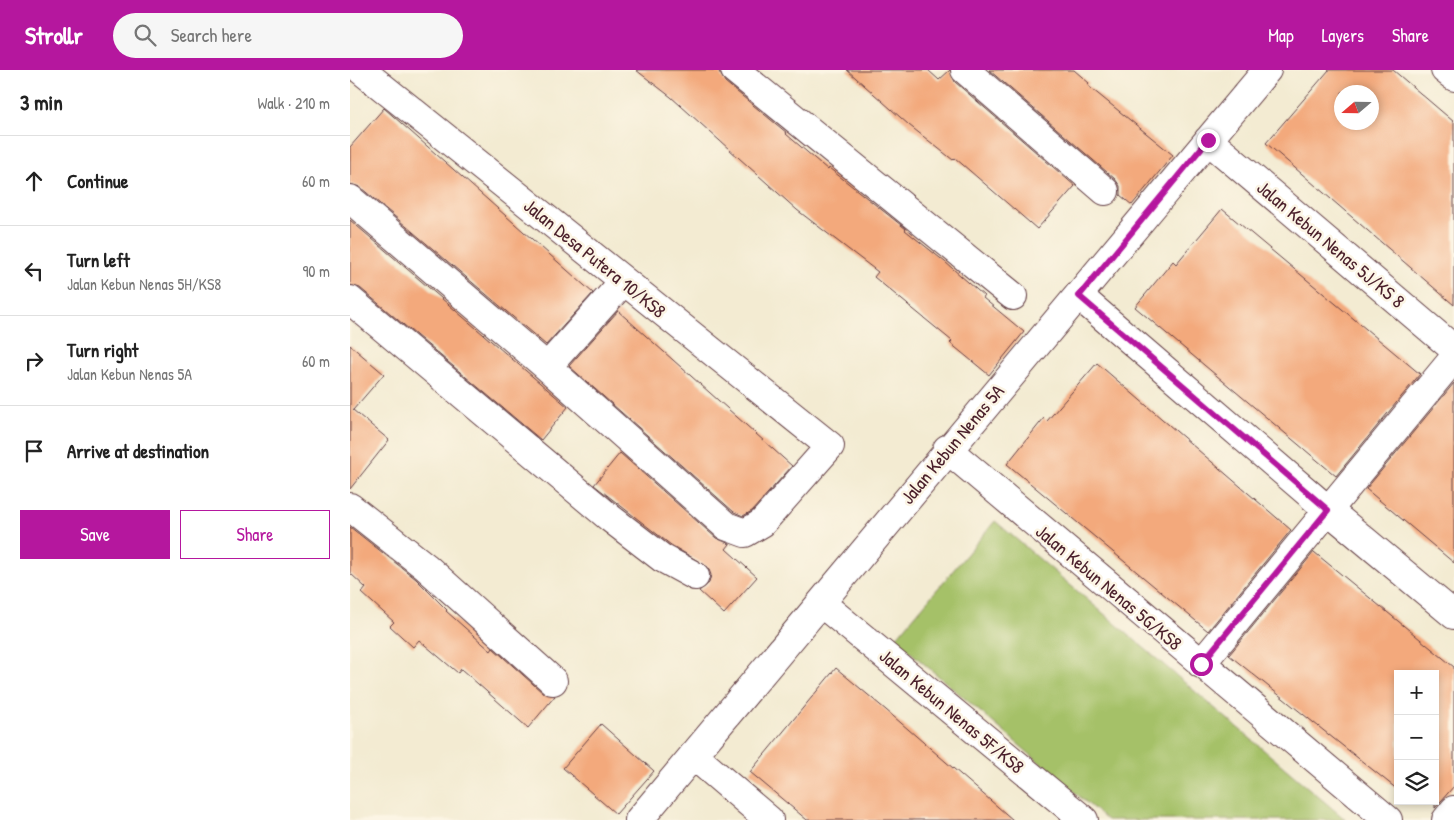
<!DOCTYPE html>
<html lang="en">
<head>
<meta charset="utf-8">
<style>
  body { margin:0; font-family:"Patrick Hand",sans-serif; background:#f6f6f6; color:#222 }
  .controls { position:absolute; right:15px; bottom:15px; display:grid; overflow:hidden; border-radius:0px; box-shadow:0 2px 8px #0003 }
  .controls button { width:45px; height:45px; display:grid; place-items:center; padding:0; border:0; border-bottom:1px solid #e0e0e0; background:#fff; color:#222; font:25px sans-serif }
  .compass { position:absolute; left:984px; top:15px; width:45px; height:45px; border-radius:50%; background:#fff; box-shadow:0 2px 8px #0003; rotate:250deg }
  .stop { position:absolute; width:15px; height:15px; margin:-11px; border:4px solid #b5179e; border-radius:50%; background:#fff }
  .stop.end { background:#b5179e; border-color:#fff; box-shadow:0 1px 5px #0008 }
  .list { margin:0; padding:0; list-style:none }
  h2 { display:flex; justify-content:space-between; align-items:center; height:65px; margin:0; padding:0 20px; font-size:21px }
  h2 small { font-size:16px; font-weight:400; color:#767676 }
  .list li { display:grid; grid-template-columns:32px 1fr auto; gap:15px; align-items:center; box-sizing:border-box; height:90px; padding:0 20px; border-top:1px solid #e0e0e0 }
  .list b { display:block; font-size:19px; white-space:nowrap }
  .list p { margin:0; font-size:16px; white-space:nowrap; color:#767676 }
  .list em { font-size:16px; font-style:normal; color:#767676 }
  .actions { display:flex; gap:10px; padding:15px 20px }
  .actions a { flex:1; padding:11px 0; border:1px solid #b5179e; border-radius:0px; text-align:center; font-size:18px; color:#b5179e }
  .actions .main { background:#b5179e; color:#fff }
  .icon { flex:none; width:28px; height:28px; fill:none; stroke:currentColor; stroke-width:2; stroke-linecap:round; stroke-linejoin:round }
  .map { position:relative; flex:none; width:1104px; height:750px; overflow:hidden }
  header { display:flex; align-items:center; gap:30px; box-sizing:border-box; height:70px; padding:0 25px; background:#b5179e; color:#fff }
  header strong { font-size:24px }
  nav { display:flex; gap:28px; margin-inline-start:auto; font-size:18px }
  .search { width:350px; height:45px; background:#f6f6f6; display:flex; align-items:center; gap:12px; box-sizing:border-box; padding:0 18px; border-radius:28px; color:#767676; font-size:19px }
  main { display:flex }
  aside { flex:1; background:#fff }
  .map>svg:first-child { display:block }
</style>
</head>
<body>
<header>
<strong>Strollr</strong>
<div class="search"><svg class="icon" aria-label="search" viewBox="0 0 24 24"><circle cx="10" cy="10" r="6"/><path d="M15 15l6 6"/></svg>Search here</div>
<nav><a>Map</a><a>Layers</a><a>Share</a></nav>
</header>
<main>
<aside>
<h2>3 min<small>Walk · 210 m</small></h2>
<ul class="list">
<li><svg class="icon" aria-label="ahead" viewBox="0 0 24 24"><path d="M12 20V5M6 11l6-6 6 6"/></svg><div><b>Continue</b></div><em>60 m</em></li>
<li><svg class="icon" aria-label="left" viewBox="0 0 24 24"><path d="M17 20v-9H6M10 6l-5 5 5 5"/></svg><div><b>Turn left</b><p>Jalan Kebun Nenas 5H/KS8</p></div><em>90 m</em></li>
<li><svg class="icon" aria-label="right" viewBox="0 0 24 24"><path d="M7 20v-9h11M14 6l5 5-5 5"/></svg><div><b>Turn right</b><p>Jalan Kebun Nenas 5A</p></div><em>60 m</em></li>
<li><svg class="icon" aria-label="arrive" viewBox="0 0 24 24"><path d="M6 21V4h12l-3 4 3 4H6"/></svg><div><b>Arrive at destination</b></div></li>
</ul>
<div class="actions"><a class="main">Save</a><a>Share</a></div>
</aside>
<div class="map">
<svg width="1104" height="750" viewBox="0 0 1104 750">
  <rect width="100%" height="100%" fill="#fcf5e5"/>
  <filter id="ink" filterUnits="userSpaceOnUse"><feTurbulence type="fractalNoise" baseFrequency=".02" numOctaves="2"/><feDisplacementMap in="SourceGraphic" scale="10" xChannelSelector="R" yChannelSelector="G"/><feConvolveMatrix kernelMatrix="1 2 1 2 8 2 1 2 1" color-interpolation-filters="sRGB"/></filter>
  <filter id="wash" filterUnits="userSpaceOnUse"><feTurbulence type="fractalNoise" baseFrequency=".0096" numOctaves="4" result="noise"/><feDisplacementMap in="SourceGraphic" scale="20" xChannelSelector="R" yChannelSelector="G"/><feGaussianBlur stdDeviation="1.12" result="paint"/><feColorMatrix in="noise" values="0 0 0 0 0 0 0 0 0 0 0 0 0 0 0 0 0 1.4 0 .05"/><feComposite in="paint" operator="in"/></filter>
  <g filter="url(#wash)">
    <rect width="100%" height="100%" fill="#f3ebd2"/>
    <path fill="#a5c168" stroke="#78704a" d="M645,451l351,299h-239l-212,-181z"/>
    <g id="blocks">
      <path fill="#f3a97b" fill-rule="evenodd" d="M286,0h82l7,12 62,51 -1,1 42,36 1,-2 77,61 -1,1 40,32 39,34 -1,2 41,34 -35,43 -39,-32 2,-2 -78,-64 4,-5 -81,-62 -126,-113z
        M497,0h81l11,10 11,-10 5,12 120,104 -38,43 -82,-71 -2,2 -44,-35z
        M639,0h85l15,13 -2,2 86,70 -41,50 -12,-10v-9l-5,-7z
        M979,0h64l61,52v183l-188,-162zM992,22h30v30h-30z
        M34,38l209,185 -47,52 -186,-158 -10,-3v-37z
        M872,139l198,165 -84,102 -201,-169 38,-46 3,3z
        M0,150l218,187 -27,33 -181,-152 -10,-3z
        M268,241l174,155 -40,45 -9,5 -9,-4 -165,-146z
        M0,275l34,29 -31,36 36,30 -39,49z
        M747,293l194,167 -83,101 -201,-167 37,-46 3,3z
        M1104,313v180l-88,-74z
        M270,383l96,85 14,6 -4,5 31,28 -33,37 -25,-23 10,-8 2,-8 -3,-8 -37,-22 -77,-60z
        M0,457l66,52 31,31 -1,1 45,40 2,-3 50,45 12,3 -27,32 -67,-59 -3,4 -39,-33 -6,7 -23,-21 4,-4 -32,-29 4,-5 -16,-15z
        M964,482l140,115v119l-19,22v-134h-37v116l-169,-135z
        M486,598l50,42 127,110h-206l-57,-48z
        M251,654l53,47 -38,43 -53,-46z"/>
    </g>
  </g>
  <g filter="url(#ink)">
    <use href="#blocks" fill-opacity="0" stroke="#633e44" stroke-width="1"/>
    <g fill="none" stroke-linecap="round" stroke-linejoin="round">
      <defs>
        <path id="minor" d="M385,0l278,226
          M615,0l140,121
          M1095,0l9,7
          M858,70l246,209
          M0,129l197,168 179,159 19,7 17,-10 68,-77 -469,-376
          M729,226l249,214 126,105
          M0,230l260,218 52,40 33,18
          M197,297l77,-86
          M597,379l441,371
          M0,437l76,60 127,114
          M471,533l263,217
          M851,594l253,-306
          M343,685l76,65
          M289,750c208,-252 419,-500 628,-750
          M1096,750l8,-10"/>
      </defs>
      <use href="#minor" stroke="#633e44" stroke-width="30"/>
      <use href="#minor" stroke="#fff" stroke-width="28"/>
    </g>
  </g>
  <g fill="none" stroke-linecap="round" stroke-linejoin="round" filter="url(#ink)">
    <path stroke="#b5179e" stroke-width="6" d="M851,594l127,-154 -249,-214 129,-156"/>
  </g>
  <g text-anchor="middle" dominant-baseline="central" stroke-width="5" stroke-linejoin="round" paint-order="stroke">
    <g font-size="19" fill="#4a1f2b" stroke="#fcf5e5">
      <text transform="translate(981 174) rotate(40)">Jalan Kebun Nenas 5J/KS 8</text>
      <text transform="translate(245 188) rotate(39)">Jalan Desa Putera 10/KS8</text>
      <text transform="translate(602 374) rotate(-50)">Jalan Kebun Nenas 5A</text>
      <text transform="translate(759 517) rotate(40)">Jalan Kebun Nenas 5G/KS8</text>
      <text transform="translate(602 641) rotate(40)">Jalan Kebun Nenas 5F/KS8</text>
    </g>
  </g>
</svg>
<div class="controls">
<button>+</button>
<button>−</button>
<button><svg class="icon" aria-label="layers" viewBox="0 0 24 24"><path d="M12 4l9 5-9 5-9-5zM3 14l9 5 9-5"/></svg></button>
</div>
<svg class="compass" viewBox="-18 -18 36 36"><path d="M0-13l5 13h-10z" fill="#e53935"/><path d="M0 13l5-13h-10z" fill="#767676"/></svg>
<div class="stop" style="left:851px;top:594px"></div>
<div class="stop end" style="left:858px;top:70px"></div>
</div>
</main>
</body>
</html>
